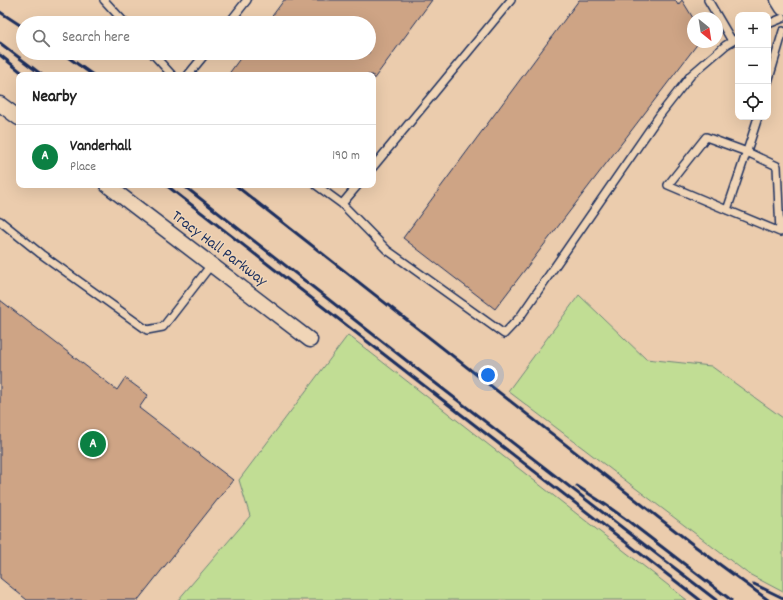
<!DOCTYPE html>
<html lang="en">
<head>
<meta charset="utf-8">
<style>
  body { margin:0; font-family:Dekko,sans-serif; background:#f6f6f6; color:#222 }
  .controls { position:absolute; right:12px; top:12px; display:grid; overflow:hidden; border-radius:8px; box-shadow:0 4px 16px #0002 }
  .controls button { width:36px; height:36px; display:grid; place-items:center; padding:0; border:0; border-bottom:1px solid #e0e0e0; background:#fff; color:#222; font:20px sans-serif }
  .compass { position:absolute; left:687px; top:12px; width:36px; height:36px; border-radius:50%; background:#fff; box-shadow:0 4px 16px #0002; rotate:150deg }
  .you { position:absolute; left:488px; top:375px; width:14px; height:14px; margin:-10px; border:3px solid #fff; border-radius:50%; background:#1a73e8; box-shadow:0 0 0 6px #1a73e833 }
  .badge { display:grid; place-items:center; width:26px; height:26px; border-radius:50%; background:#0b8043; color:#fff; font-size:13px; font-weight:700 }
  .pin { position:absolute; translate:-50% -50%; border:2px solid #fff; box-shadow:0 1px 4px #0006 }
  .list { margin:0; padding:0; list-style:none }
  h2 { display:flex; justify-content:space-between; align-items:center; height:52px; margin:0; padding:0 16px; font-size:17px }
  h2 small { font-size:13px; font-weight:400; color:#767676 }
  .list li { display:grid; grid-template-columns:26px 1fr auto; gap:12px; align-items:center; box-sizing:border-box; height:64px; padding:0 16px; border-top:1px solid #e0e0e0 }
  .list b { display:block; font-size:15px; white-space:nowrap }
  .list p { margin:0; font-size:13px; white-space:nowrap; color:#767676 }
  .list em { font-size:13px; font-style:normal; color:#767676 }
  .icon { flex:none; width:22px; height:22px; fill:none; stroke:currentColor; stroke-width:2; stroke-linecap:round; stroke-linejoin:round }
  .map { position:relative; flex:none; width:783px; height:600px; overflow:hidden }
  .search { position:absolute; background:#fff; box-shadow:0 4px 16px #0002; left:16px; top:16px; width:360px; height:44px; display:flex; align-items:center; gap:10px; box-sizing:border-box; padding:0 14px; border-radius:22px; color:#767676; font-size:15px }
  .panel { position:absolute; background:#fff; box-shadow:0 4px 16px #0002; left:16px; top:72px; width:360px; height:116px; border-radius:8px }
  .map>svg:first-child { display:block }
</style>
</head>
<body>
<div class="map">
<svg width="783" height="600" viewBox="0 0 783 600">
  <rect width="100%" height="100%" fill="#ebccad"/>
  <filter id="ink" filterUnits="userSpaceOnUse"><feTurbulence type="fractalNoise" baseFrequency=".025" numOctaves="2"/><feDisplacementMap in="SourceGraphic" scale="8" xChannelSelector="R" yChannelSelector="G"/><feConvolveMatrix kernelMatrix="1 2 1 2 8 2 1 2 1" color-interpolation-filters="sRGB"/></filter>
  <g filter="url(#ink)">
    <path fill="#c1dd94" stroke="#6e8679" d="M579,295l67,64 65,7 72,52v174l-36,-19 -239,-182z
      M348,335l339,265h-509l72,-84 -11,-36z"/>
    <path fill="#cea485" stroke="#1b2f5e" d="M284,0h148l-59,80v-5h-145l16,-22h125v-30h-102z
      M579,0h96l3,5 4,-5 11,18v24h6l-204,267 -92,-71z
      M0,300l117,90 8,-12 23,17 -9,13 94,72 -95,120h-111l-27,-22z"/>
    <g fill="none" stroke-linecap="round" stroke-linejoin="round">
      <defs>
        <path id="lane" d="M104,0l21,23
          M708,0l24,41
          M229,23l18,-23
          M768,24l15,-6
          M152,53l20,22
          M188,75l18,-22
          M768,82l15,-51
          M706,137l41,15 30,14 3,66 -53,-22 -59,-25z
          M373,167l138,-167
          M316,185l26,19 45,46 117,84 16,-17 139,-201 32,-41 35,-30 12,-7
          M342,204l16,-19
          M727,210l24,-71 7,-22
          M0,221l41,33 106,76 16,-3 48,-62"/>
        <path id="street" d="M778,0l5,8
          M0,104l19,14
          M107,185l203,155"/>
      </defs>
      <use href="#lane" stroke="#1b2f5e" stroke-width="10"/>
      <use href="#street" stroke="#1b2f5e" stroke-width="17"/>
      <use href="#lane" stroke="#f0d5b7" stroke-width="7"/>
      <use href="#street" stroke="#f0d5b7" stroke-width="14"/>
      <path stroke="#1b2f5e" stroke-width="3" d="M0,12l23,15
        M0,43l42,32
        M62,53l31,22
        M0,55l25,20
        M166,185l534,415
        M183,185l238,187 295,228
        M235,185l461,362 72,53
        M577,486l29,19 21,15 104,80
        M754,584l29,14"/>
    </g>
  </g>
  <g text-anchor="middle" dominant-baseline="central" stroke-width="3" stroke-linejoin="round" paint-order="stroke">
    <g font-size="16" fill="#1b2f5e" stroke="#f0d5b7">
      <text transform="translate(219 249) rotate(37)">Tracy Hall Parkway</text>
    </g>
  </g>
</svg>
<div class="controls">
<button>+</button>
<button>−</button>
<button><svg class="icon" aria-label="locate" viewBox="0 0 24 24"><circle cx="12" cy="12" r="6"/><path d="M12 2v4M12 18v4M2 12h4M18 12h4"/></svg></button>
</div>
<svg class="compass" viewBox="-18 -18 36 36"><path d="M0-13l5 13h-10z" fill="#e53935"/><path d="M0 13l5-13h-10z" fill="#767676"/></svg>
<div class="you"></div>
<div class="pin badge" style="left:93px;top:444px">A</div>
<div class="search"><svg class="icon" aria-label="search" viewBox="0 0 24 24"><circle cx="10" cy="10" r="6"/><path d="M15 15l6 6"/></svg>Search here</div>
<section class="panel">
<h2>Nearby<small></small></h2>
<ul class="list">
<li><span class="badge">A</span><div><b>Vanderhall</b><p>Place</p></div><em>190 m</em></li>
</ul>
</section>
</div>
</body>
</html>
